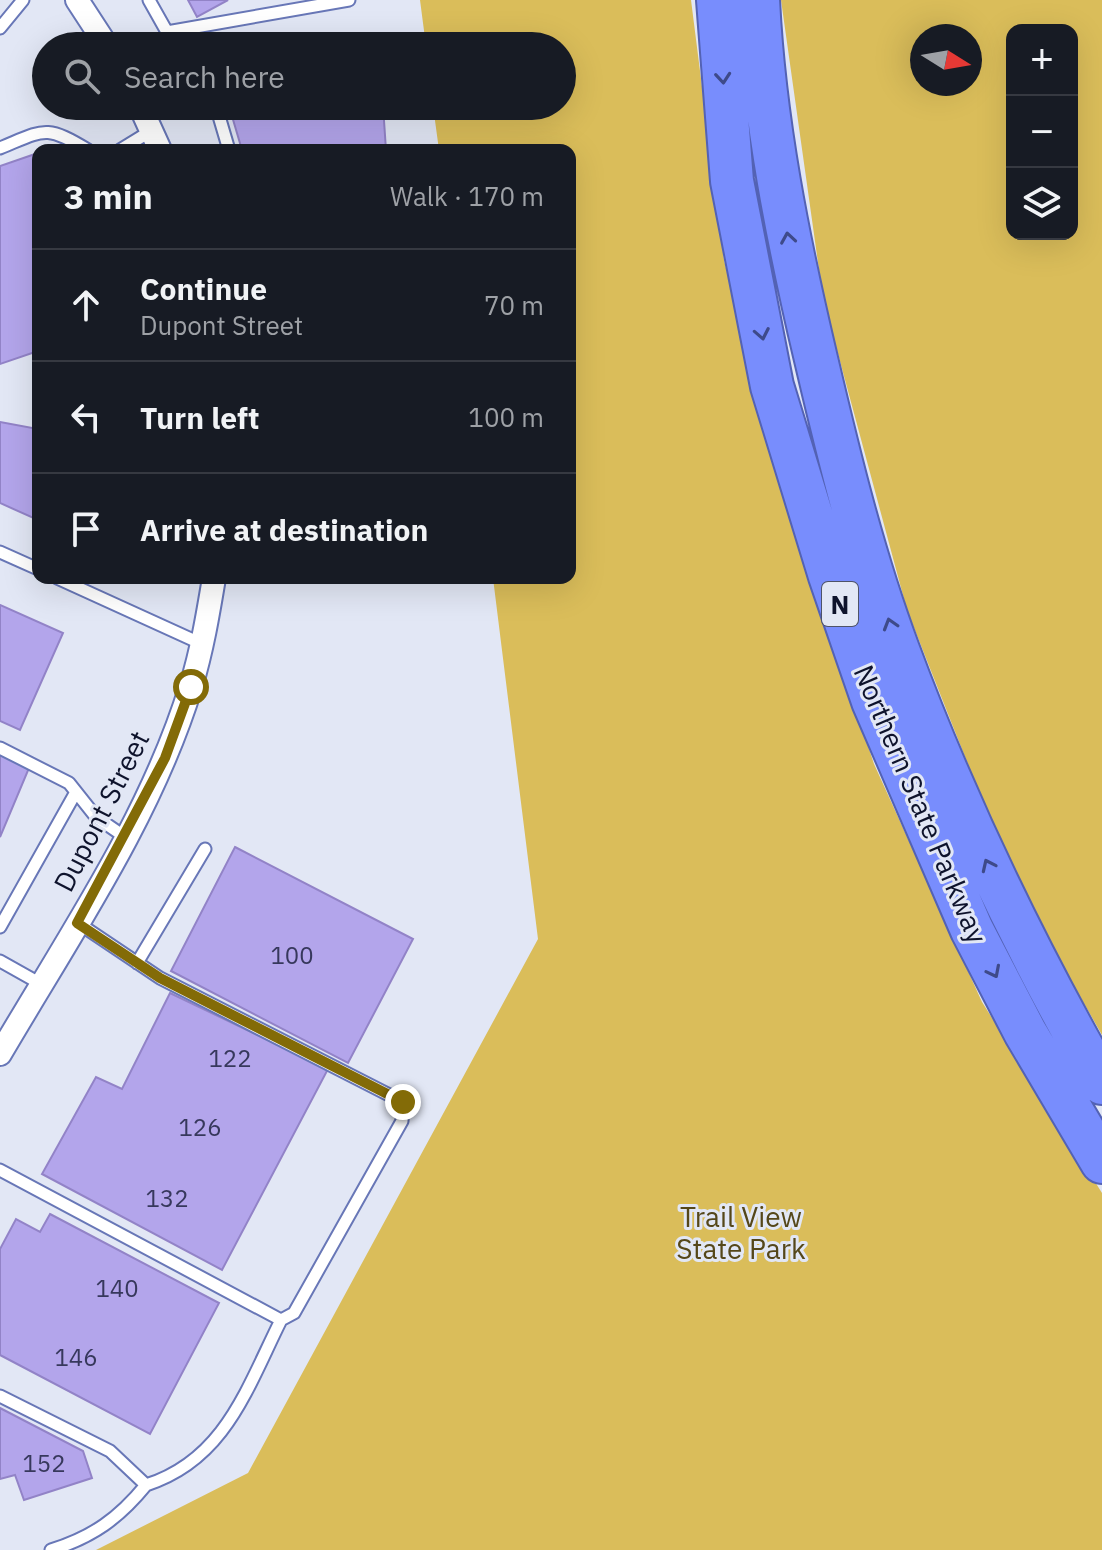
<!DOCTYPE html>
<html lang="en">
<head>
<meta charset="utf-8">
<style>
  body { margin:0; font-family:"IBM Plex Sans",sans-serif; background:#242831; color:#f1f3f6 }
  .controls { position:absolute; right:24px; top:24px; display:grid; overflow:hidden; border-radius:16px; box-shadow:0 8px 32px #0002 }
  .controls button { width:72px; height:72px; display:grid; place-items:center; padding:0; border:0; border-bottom:2px solid #363941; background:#171b24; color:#f1f3f6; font:40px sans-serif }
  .compass { position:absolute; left:910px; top:24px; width:72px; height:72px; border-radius:50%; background:#171b24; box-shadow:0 8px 32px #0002; rotate:101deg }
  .stop { position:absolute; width:24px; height:24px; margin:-18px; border:6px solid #836b07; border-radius:50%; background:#fff }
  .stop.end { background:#836b07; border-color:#fff; box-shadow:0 2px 8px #0008 }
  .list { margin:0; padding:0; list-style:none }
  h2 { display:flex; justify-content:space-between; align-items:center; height:104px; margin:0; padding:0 32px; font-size:34px }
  h2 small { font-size:26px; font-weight:400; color:#9ea1a6 }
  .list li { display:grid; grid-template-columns:52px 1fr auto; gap:24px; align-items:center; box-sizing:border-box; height:112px; padding:0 32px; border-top:2px solid #363941 }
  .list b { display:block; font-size:30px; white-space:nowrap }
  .list p { margin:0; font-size:26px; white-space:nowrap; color:#9ea1a6 }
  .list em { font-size:26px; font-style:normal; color:#9ea1a6 }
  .icon { flex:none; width:44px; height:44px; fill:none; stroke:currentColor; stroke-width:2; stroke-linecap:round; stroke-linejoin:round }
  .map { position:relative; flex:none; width:1102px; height:1550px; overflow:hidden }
  .search { position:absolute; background:#171b24; box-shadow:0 8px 32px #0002; left:32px; top:32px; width:544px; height:88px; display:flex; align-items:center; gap:20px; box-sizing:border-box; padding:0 28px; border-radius:44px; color:#9ea1a6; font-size:30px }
  .panel { position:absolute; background:#171b24; box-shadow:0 8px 32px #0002; left:32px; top:144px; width:544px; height:440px; border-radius:16px }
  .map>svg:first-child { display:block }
</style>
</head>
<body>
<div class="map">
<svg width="1102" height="1550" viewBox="0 0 1102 1550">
  <rect width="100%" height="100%" fill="#e2e7f5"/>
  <path fill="#dabd5a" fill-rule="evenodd" d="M420,0h271l33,260 48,196 102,308 108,238 120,191v357h-1006l152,-77 290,-534 -45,-361h77v-428h-131l-6,-44h129v-60h-136z
    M781,0h321v1035l-88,-154 -107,-271 -84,-312zM1012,30h60v204h-60zM922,36h48v48h-48z"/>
  <path fill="#b3a5eb" stroke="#9283c7" stroke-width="2" d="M188,0h40l-31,17z
    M378,33l1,13 -168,-2z
    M229,106h154l3,44h-144z
    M38,153v198l-38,13v-198z
    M0,422l38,7v91l-38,-17z
    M0,605l63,28 -43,97 -20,-9z
    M0,755l29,13 -29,69z
    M235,847l178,92 -65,124 -177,-92z
    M170,993l158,76 -106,201 -180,-96 54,-97 26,12z
    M50,1214l169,89 -69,131 -150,-79v-106l16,-30 24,13z
    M0,1408l83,43 9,27 -68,22 -9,-25 -15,4z"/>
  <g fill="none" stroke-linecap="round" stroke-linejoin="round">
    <defs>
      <path id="service" d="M149,0l18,32 182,-32
        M0,28l23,-28
        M216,106l13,44
        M0,148c44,-18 45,-24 88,2
        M120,150l31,-19
        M0,552l38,17
        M57,578l145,66
        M0,748l69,35 27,34 29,20
        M78,923l82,55 243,124 -1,19 -108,192 -13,7
        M0,927l76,-135
        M0,961l41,23
        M137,963l68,-114
        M0,1170l281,150c-34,68 -56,140 -135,165
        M0,1396l110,55 36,34c-27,33 -53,52 -95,65"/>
      <path id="minor" d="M77,0l30,46
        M140,106l20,44
        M0,1054c69,-118 151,-237 191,-368 11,-36 17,-72 23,-108"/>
      <path id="motorway" d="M718,0l14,181 40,205 58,190 43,125 99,229 53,102 77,130
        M758,0c6,121 30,241 58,359 23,98 47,197 82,291 56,151 125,294 204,433"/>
    </defs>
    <use href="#service" stroke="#6877b7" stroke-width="15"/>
    <use href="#minor" stroke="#6877b7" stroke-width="26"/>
    <use href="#motorway" stroke="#5362b4" stroke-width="46"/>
    <use href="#service" stroke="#fff" stroke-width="11"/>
    <use href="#minor" stroke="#fff" stroke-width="22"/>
    <use href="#motorway" stroke="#788dfd" stroke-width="42"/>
  </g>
  <defs><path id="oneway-chevron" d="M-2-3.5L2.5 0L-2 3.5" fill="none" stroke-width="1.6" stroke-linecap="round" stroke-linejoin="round" transform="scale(2)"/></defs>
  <g stroke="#3e4a8a">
    <use href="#oneway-chevron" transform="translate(723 78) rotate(85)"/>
    <use href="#oneway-chevron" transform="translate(788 238) rotate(-99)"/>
    <use href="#oneway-chevron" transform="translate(762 334) rotate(79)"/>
    <use href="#oneway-chevron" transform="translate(890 624) rotate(-107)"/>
    <use href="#oneway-chevron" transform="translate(988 865) rotate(-115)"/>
    <use href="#oneway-chevron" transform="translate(994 972) rotate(63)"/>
  </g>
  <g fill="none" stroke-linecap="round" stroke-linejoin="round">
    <path stroke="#836b07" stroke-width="10" d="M191,687l-26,71 -88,165 83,55 243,124"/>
  </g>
  <g text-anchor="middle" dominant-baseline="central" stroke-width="6" stroke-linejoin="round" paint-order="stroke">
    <g font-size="24" fill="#37385c">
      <text x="292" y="955">100</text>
      <text x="230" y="1058">122</text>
      <text x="200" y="1127">126</text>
      <text x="167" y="1198">132</text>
      <text x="117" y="1288">140</text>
      <text x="76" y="1357">146</text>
      <text x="44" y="1463">152</text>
    </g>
    <rect fill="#e2e7f5" stroke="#4e5368" stroke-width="2" x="822" y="582" width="36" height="44" rx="6"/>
    <g font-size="26" font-weight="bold" fill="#0e132c">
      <text x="840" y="604">N</text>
    </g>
    <g font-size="28" fill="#0e132c" stroke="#e2e7f5">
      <text transform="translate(921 804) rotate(67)">Northern State Parkway</text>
      <text transform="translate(101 811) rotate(-63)">Dupont Street</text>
    </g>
    <g font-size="28" fill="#554719" stroke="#e2e7f5">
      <text x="741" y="1216">Trail View<tspan x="741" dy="32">State Park</tspan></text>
    </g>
  </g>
</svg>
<div class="controls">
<button>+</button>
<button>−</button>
<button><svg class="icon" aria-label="layers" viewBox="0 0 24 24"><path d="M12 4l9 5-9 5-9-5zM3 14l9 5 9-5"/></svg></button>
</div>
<svg class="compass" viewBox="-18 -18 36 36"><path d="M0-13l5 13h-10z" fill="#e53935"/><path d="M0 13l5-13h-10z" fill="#9ea1a6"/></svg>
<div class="stop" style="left:191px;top:687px"></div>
<div class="stop end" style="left:403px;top:1102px"></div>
<div class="search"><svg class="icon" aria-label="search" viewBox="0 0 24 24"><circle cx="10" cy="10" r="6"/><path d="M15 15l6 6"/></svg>Search here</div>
<section class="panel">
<h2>3 min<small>Walk · 170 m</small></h2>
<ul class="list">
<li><svg class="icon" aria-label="ahead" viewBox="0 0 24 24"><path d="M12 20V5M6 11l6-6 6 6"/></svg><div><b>Continue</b><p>Dupont Street</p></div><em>70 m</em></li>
<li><svg class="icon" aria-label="left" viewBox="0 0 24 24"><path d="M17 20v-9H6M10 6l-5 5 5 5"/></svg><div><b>Turn left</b></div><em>100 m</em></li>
<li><svg class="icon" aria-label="arrive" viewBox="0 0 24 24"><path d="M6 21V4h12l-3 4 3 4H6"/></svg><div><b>Arrive at destination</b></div></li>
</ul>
</section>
</div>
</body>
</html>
